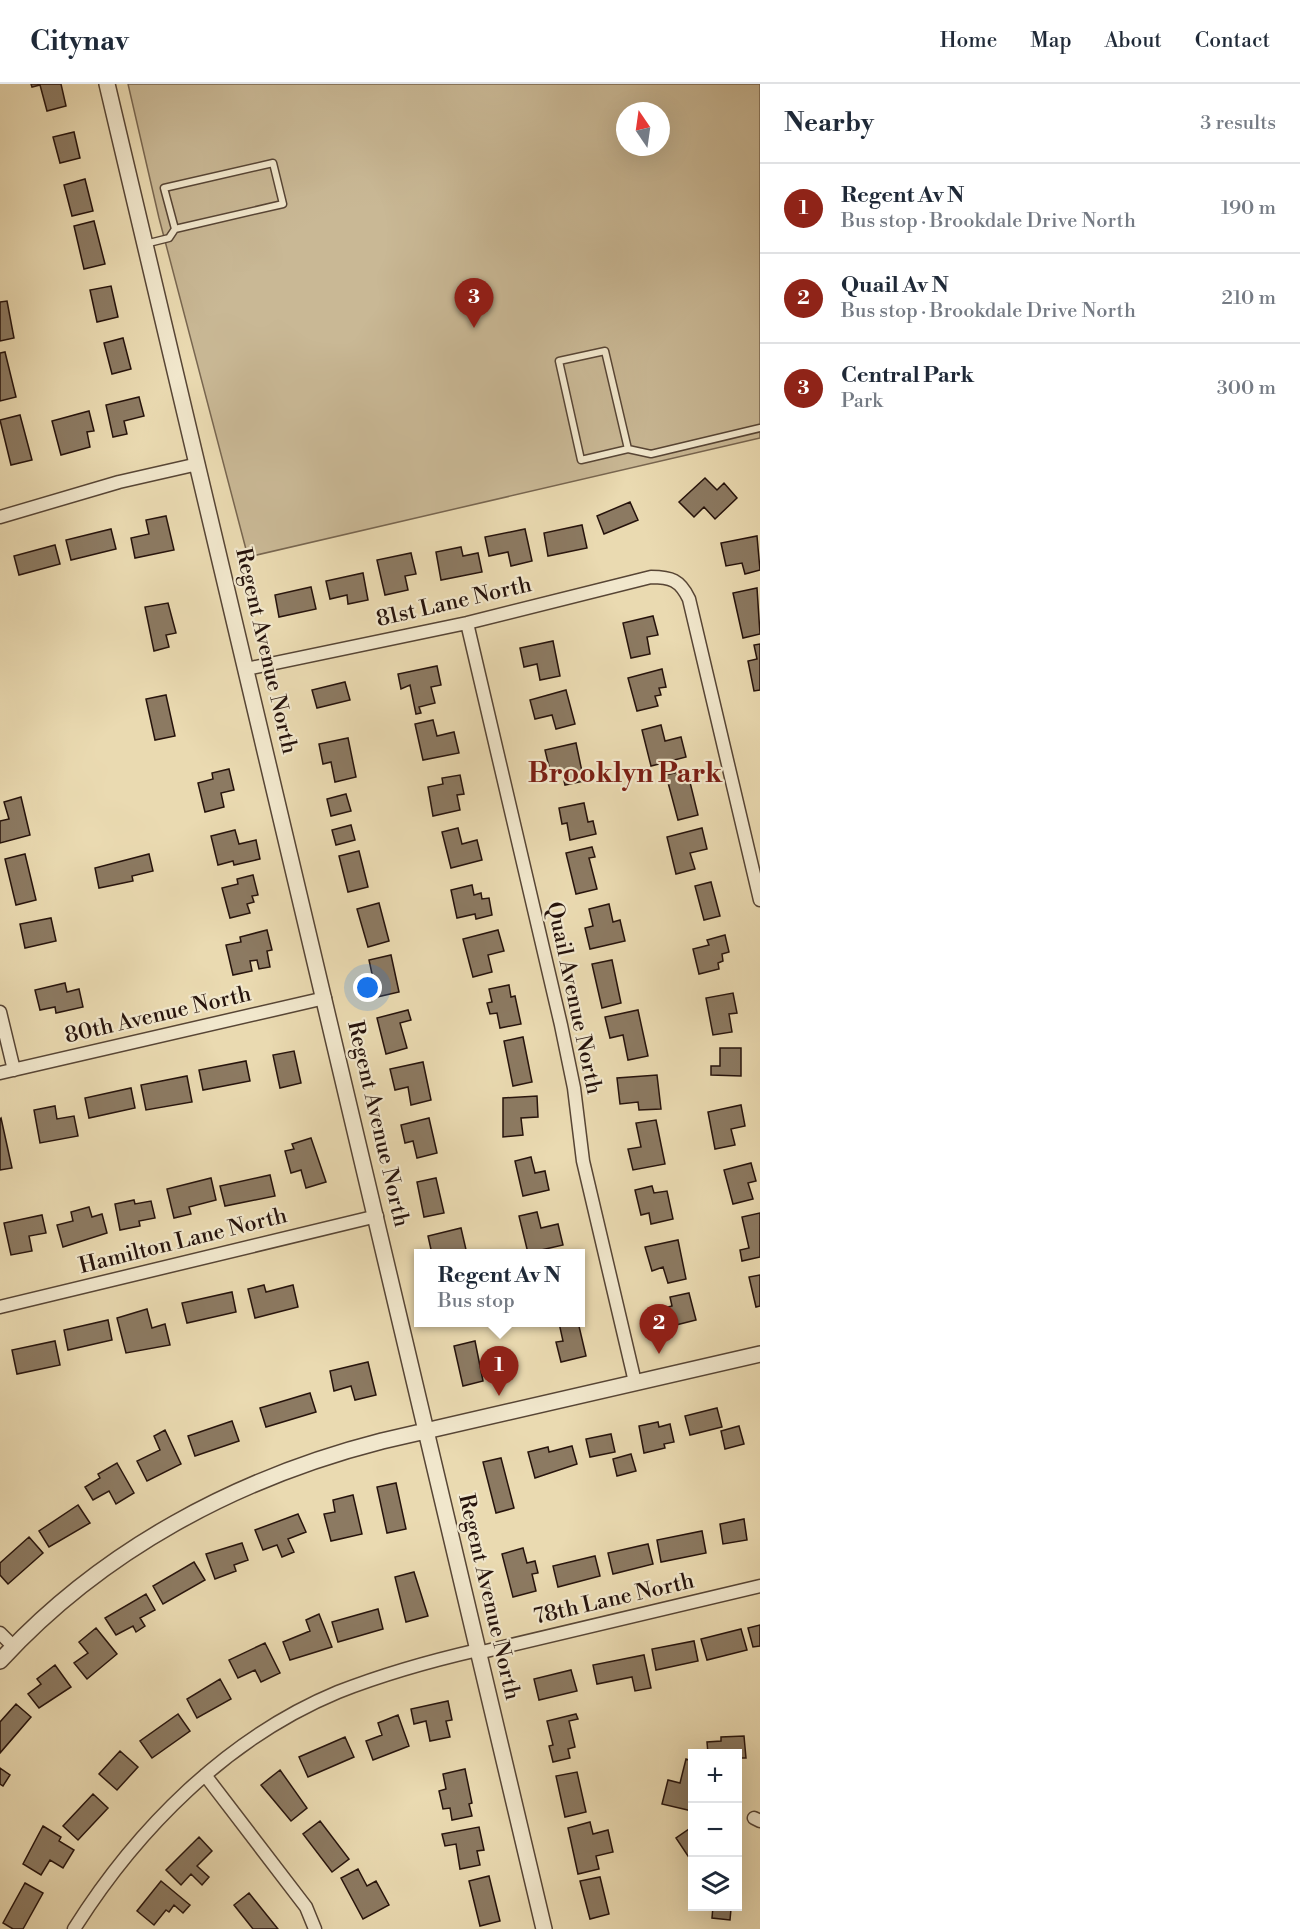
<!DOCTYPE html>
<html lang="en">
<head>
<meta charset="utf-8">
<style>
  body { margin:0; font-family:"Libre Bodoni",serif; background:#f6f6f7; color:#1f2937 }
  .controls { position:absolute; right:18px; bottom:18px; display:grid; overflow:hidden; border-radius:0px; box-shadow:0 6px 24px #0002 }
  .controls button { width:54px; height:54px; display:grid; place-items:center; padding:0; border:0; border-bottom:2px solid #e0e1e3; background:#fff; color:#1f2937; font:30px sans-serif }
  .compass { position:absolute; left:616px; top:18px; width:54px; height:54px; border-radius:50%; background:#fff; box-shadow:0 6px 24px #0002; rotate:347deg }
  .you { position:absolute; left:368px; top:904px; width:21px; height:21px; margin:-15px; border:4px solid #fff; border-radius:50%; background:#1a73e8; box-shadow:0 0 0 9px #1a73e833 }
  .badge { display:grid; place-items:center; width:39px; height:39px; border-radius:50%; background:#8f2418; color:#fff; font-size:20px; font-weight:700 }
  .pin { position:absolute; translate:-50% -50px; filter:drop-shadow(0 2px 3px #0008) }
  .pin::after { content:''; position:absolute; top:32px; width:21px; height:18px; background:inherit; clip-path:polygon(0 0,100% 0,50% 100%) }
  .popup { position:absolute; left:414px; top:1165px; width:171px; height:78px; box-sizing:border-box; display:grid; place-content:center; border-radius:0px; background:#fff; filter:drop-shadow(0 2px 4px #0005); font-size:20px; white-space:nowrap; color:#747a83 }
  .popup b { font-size:22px; color:#1f2937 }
  .popup::after { content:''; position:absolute; left:50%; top:100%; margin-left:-12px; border:12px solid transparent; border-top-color:#fff }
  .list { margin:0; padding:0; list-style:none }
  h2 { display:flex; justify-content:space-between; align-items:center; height:78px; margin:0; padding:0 24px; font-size:26px }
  h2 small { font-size:20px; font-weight:400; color:#747a83 }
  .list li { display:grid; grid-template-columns:39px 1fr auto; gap:18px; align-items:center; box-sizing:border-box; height:90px; padding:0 24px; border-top:2px solid #e0e1e3 }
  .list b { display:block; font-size:22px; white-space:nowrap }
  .list p { margin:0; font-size:20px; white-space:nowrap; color:#747a83 }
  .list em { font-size:20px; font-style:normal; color:#747a83 }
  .icon { flex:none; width:33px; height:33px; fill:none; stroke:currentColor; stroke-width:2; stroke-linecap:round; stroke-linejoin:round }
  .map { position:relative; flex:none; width:760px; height:1845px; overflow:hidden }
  header { display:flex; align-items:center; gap:36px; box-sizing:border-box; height:84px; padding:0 30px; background:#fff; border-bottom:2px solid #e0e1e3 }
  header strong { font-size:28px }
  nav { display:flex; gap:33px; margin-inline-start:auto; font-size:21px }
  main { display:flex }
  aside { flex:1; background:#fff }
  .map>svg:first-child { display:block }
</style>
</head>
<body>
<header>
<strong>Citynav</strong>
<nav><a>Home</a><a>Map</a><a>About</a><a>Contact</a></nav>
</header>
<main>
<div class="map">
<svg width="760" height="1845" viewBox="0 0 760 1845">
  <rect width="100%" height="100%" fill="#eadab1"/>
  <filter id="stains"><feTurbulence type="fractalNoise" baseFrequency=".00333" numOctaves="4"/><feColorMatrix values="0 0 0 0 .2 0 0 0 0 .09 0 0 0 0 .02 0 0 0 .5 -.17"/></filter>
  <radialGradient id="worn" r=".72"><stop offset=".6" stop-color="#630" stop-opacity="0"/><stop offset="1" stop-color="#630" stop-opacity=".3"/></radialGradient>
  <path fill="#c9b895" stroke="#786650" stroke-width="1.5" fill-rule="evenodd" d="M128,0h632v354l-512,119 -89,-339zM625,27h36v36h-36z"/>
  <path fill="#8c7a62" stroke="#26130c" stroke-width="1.5" d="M31,0h30l5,22 -19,5 -7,-26 -8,2z
    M74,48l6,26 -20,5 -7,-26z
    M85,95l8,32 -21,5 -8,-31z
    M94,137l11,43 -21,5 -10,-43z
    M111,202l7,31 -21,5 -7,-32z
    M7,217l7,37 -14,3v-39z
    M123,254l8,31 -19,5 -8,-31z
    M5,268l11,45 -16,4v-48z
    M139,313l5,19 -20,5 3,13 -14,3 -7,-32z
    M89,327l5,20 -7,1 3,15 -29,8 -9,-34z
    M20,331l12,45 -21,5 -11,-45z
    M705,394l12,12 7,-7 13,15 -22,21 -11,-12 -10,10 -15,-15z
    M630,418l8,18 -34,14 -7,-18z
    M166,432l8,34 -39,8 -4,-20 18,-4 -3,-14z
    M582,441l5,23 -39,8 -4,-23z
    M111,445l5,20 -45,11 -5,-20z
    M525,445l7,32 -21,5 -3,-14 -19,4 -4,-19z
    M757,452l3,34 -15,4 -3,-11 -16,3 -5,-23z
    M55,461l5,19 -41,11 -5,-19z
    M461,463l2,9 15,-3 4,19 -41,8 -5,-28z
    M411,469l5,21 -11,2 3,14 -23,5 -8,-35z
    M363,489l5,27 -20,4 -1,-9 -17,4 -4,-18z
    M311,503l5,22 -37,8 -4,-22z
    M757,504l3,46 -17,4 -10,-45z
    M168,519l8,30 -10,2 3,12 -15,4 -9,-44z
    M653,532l5,19 -11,2 3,17 -19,4 -8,-35z
    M553,557l7,35 -20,4 -3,-16 -13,3 -4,-19z
    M760,560v46l-6,1 -6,-30 9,-2 -3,-14z
    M437,582l4,19 -10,2 4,16 -16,4 2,6 -5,1 -6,-29 -9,4 -3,-15z
    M662,585l4,18 -7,1 2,7 -6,1 3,10 -21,5 -9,-33z
    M345,598l5,18 -33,8 -5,-18z
    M566,606l9,34 -19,5 -4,-14 -17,4 -5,-19z
    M166,611l9,41 -20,4 -9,-41z
    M433,636l4,16 17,-4 5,21 -36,7 -8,-36z
    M661,641l4,16 16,-4 5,20 -35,9 -9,-36z
    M348,654l8,39 -21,5 -4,-20 -8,2 -4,-20z
    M576,659l8,38 -19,4 -4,-17 -11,3 -5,-21z
    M229,685l5,21 -13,3 3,14 -19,5 -7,-29 15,-4 -1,-6z
    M687,686l11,45 -20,5 -12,-45z
    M460,691l4,19 -7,1 3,15 -27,6 -5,-29 15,-3 -1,-6z
    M346,710l5,17 -20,5 -4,-17z
    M21,713l9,38 -30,8v-22l9,-2 -5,-17z
    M584,719l4,19 5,-1 3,13 -26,6 -3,-17 -5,1 -3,-16z
    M351,741l4,15 -19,5 -4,-15z
    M458,744l4,16 15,-4 5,20 -31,8 -9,-36z
    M702,744l5,21 -17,4 5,16 -19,5 -9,-37z
    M235,746l4,14 17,-4 4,19 -26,6 -1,-4 -15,4 -7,-29z
    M592,763l3,10 -6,1 8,31 -21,5 -10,-41z
    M359,767l9,36 -20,5 -9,-36z
    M25,770l11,46 -20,5 -11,-46z
    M149,770l4,17 -21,5 1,5 -34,7 -4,-20z
    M253,791l5,20 -6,1 2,6 -7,2 3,9 -20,5 -8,-30 16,-4 -1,-5z
    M711,798l9,34 -16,4 -9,-34z
    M472,801l2,10 7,-2 1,6 7,-1 3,17 -16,4 -1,-5 -18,4 -6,-28z
    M379,819l10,38 -21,6 -11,-38z
    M609,820l4,18 7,-2 5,21 -35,8 -5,-21 8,-2 -4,-17z
    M51,834l5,23 -31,7 -5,-24z
    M267,846l5,20 -5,1 3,16 -11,2 -2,-9 -7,1 2,10 -19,4 -7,-30 15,-3 -1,-5z
    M498,846l6,21 -16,4 4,17 -19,5 -10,-38z
    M725,851l4,17 -7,2 1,7 -5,2 1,6 -20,5 -6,-25 16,-4 -2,-5z
    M391,871l8,37 -22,5 -8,-37z
    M612,876l9,43 -19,5 -10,-44z
    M65,899l2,9 12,-3 4,18 -27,6 -1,-6 -15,3 -5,-20z
    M509,901l2,12 4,-1 6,28 -21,4 -3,-15 -7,1 -3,-11 5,-1 -3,-13z
    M733,909l4,20 -8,1 3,18 -19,3 -7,-37z
    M408,926l3,10 -11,3 7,25 -21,6 -9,-36z
    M638,926l10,46 -20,4 -5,-25 -13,3 -5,-21z
    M523,953l9,45 -19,4 -9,-45z
    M720,964h21v28l-30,-1v-9h9z
    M294,967l7,32 -21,5 -7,-33z
    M246,977l4,20 -47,9 -4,-20z
    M423,978l8,38 -20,5 -3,-18 -13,3 -5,-21z
    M657,991l4,34 -22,1 -1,-8 -18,2 -3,-26z
    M187,992l5,26 -46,8 -5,-25z
    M131,1004l4,20 -46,10 -4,-20z
    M537,1012l1,21 -17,1 2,17 -20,2v-39z
    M741,1021l4,21 -14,3 4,16 -20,4 -7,-37z
    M55,1022l2,13 17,-3 4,20 -38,7 -6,-33z
    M1,1034l11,50 -12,2v-51z
    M429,1034l8,35 -20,5 -4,-17 -8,2 -4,-18z
    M656,1036l9,44 -32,6 -5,-21 13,-2 -5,-24z
    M311,1054l15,44 -20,6 -5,-18 -10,3 -6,-22 9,-2 -2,-5z
    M531,1073l4,16 10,-2 4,19 -26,6 -8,-35z
    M751,1079l5,18 -8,2 5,16 -20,5 -9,-34z
    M270,1091l5,21 -50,10 -5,-20z
    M211,1094l5,22 -27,7 2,7 -17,4 -7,-29z
    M436,1094l8,35 -20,4 -7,-35z
    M652,1102l2,7 13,-2 6,28 -22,5 -2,-11 -8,2 -6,-25z
    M134,1116l1,4 16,-3 4,17 -16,3 1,5 -20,4 -5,-26z
    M89,1123l3,10 10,-3 5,19 -44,14 -6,-22 16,-4 -2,-9z
    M537,1128l4,16 17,-4 5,21 -35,8 -9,-37z
    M760,1129v44l-18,4 -2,-11 9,-2 -7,-31z
    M42,1131l4,18 -17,3 3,15 -21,4 -7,-32z
    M461,1144l6,26h-35l-4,-18z
    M678,1156l8,39 -18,4 -5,-16 -11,4 -7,-24z
    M760,1191v31l-4,1 -7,-30z
    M264,1201l2,7 27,-7 5,22 -43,11 -7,-29z
    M232,1208l4,20 -49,11 -5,-20z
    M689,1209l7,27 -28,7 -4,-19 8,-2 -2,-9z
    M147,1225l5,19 13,-4 5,21 -44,8 -9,-35z
    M108,1236l4,20 -44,10 -4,-20z
    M578,1238l8,34 -25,6 -5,-20 7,-1 -4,-18z
    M55,1257l5,24 -43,9 -5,-24z
    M475,1257l8,40 -20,5 -9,-40z
    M368,1278l8,33 -21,5 -4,-14 -17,5 -4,-20z
    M310,1309l6,19 -50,15 -6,-19z
    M717,1324l5,19 -32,8 -5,-19z
    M232,1337l7,20 -44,15 -7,-20z
    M658,1338l1,5 11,-3 4,18 -10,2 1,4 -21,5 -5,-27z
    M739,1342l5,18 -19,5 -4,-18z
    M165,1346l16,34 -34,17 -10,-20 23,-11 -6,-14z
    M611,1350l4,18 -25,5 -4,-18z
    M572,1362l5,18 -42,14 -7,-26 20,-5 1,5z
    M631,1370l5,17 -19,5 -4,-17z
    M501,1374l13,50 -18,5 -13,-51z
    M117,1379l17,30 -18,11 -7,-13 -16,9 -8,-13 15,-9 -2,-4z
    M396,1399l10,46 -19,4 -10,-46z
    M353,1411l9,39 -31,7 -7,-27 11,-2 -2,-12z
    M78,1421l12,18 -41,24 -10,-16z
    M298,1430l8,18 -18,7 6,13 -12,5 -5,-12 -14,5 -8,-20z
    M744,1435l3,21 -24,4 -3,-20z
    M702,1447l4,22 -45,9 -4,-22z
    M29,1453l14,16 -35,31 -8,-9v-12z
    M242,1459l6,17 -14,5 2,6 -21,8 -9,-25z
    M648,1460l5,20 -40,10 -5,-21z
    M523,1464l4,15 8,-2 3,12 -6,1 4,17 -23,6 -11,-43z
    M595,1472l5,20 -42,11 -5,-21z
    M194,1478l11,18 -42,24 -10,-18z
    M414,1488l14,44 -22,6 -11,-45z
    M146,1510l9,16 -15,8 5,8 -9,6 -3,-6 -17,9 -11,-17z
    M378,1525l5,20 -45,13 -6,-20z
    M319,1530l13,33 -42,13 -7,-18 27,-11 -4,-11z
    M760,1541v21l-7,1 -5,-19z
    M96,1544l21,26 -30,25 -13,-16 14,-10 -9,-11z
    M741,1545l6,21 -40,10 -6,-21z
    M694,1557l4,20 -42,9 -4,-21z
    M265,1559l15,30 -19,9 -6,-12 -17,8 -9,-18z
    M644,1571l7,33 -16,3 -3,-14 -35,7 -4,-19z
    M55,1581l16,22 -32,21 -11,-14 13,-10 -4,-5z
    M571,1586l6,21 -38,9 -5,-21z
    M220,1595l11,20 -34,19 -10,-19z
    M448,1617l4,19 -6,1 4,16 -20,4 -4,-20 -12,3 -3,-15z
    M16,1620l15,13 -31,36v-31z
    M178,1630l12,17 -38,27 -12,-17z
    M576,1630l2,5 -9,2 6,26 -7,2 2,9 -17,4 -4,-16 4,-1 -6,-24z
    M398,1631l11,31 -36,14 -7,-19 16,-6 -4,-12z
    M744,1652l2,22h-8v-4h-30l-1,-12 14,-1v-4z
    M345,1653l9,20 -46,20 -9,-20z
    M120,1667l18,16 -21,23 -18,-16z
    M686,1675l6,2v50l-30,-7 6,-24 12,3z
    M0,1684l10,7 -7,11 -3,-2z
    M465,1685l7,34 -3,1 3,12 -20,4 -2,-12 -7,1 -4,-18 7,-2 -3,-15z
    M280,1686l27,38 -16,13 -30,-36z
    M577,1688l9,40 -21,5 -9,-41z
    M93,1710l15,14 -30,32 -15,-14z
    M320,1737l29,38 -17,13 -29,-38z
    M590,1738l3,12 15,-4 5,22 -17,4 3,13 -21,5 -10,-46z
    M43,1742l18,11 -2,4 15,9 -11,18 -13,-8 -9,15 -18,-11z
    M479,1743l5,23 -7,1 3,14 -20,4 -4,-25 -11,2 -3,-12z
    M692,1743v35l-16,-24z
    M199,1753l13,14 -15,15 12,11 -7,8 -11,-11 -10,11 -15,-15z
    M358,1785l9,17 9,-5 13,24 -26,14 -22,-41z
    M489,1792l11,45 -20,5 -11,-45z
    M600,1793l9,37 -19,5 -10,-38z
    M161,1797l29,24 -7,8 -9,-8 -5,7 -3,-2 -12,15 -17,-14z
    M25,1799l18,10 -20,36h-10l-10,-6z
    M249,1809l29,36h-25l-19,-24z
    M713,1822h24v3h-6l-1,11 -18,-2z"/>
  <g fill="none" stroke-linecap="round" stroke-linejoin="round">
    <defs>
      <path id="service" d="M145,160l24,-6 6,-9 108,-25 -10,-41 -109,25 11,41
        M628,365l-23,-98 -46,10 22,99 47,-11 23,5 109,-26"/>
      <path id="minor" d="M0,433l119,-35 79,-18
        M467,539l94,402 13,63 9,73 52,221
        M246,585l221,-46 184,-46c20,0 29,3 38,22l71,301
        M0,928l14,58
        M0,989l325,-75
        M0,1223l377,-91
        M0,1549l13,13
        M205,1691l101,132 9,22
        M754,1734l6,3
        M74,1845c63,-100 153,-191 264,-237 46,-18 92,-31 140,-42l4,2 278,-66"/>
      <path id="tertiary" d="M107,0l437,1845
        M0,1577c102,-111 237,-183 382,-220l378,-87"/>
    </defs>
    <use href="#service" stroke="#574535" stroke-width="9"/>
    <use href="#minor" stroke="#574535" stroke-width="15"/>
    <use href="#tertiary" stroke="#574535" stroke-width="18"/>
    <use href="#service" stroke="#f1e7cc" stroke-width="6"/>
    <use href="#minor" stroke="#f1e7cc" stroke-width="12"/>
    <use href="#tertiary" stroke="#f1e7cc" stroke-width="15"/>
  </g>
  <g text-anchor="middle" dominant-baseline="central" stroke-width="4.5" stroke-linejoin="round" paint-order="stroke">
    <g font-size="22" fill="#26130c" stroke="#f1e7cc">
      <text transform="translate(454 518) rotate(-13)">81st Lane North</text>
      <text transform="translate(266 567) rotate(77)">Regent Avenue North</text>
      <text transform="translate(574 914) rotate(78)">Quail Avenue North</text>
      <text transform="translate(158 931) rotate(-13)">80th Avenue North</text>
      <text transform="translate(378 1040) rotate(77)">Regent Avenue North</text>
      <text transform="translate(183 1157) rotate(-14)">Hamilton Lane North</text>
      <text transform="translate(489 1513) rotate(77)">Regent Avenue North</text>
      <text transform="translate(614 1515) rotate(-13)">78th Lane North</text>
    </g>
    <g font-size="28" font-weight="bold" fill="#7a1f14" stroke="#f1e7cc">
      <text x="625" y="689">Brooklyn Park</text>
    </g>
  </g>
  <rect width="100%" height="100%" filter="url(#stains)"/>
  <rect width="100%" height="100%" fill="url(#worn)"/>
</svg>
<div class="controls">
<button>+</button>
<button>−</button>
<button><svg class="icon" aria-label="layers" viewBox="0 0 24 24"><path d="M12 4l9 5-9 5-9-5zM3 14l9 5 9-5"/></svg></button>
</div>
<svg class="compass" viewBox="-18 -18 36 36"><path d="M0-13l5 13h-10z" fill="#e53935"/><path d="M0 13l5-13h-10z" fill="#747a83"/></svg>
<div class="you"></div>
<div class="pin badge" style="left:499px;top:1312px">1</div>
<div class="popup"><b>Regent Av N</b>Bus stop</div>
<div class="pin badge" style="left:659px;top:1270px">2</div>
<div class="pin badge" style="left:474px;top:244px">3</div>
</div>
<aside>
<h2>Nearby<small>3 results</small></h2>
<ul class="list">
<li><span class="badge">1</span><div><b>Regent Av N</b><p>Bus stop · Brookdale Drive North</p></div><em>190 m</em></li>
<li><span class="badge">2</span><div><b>Quail Av N</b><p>Bus stop · Brookdale Drive North</p></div><em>210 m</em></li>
<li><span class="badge">3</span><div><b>Central Park</b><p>Park</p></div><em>300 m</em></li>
</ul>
</aside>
</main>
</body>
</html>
